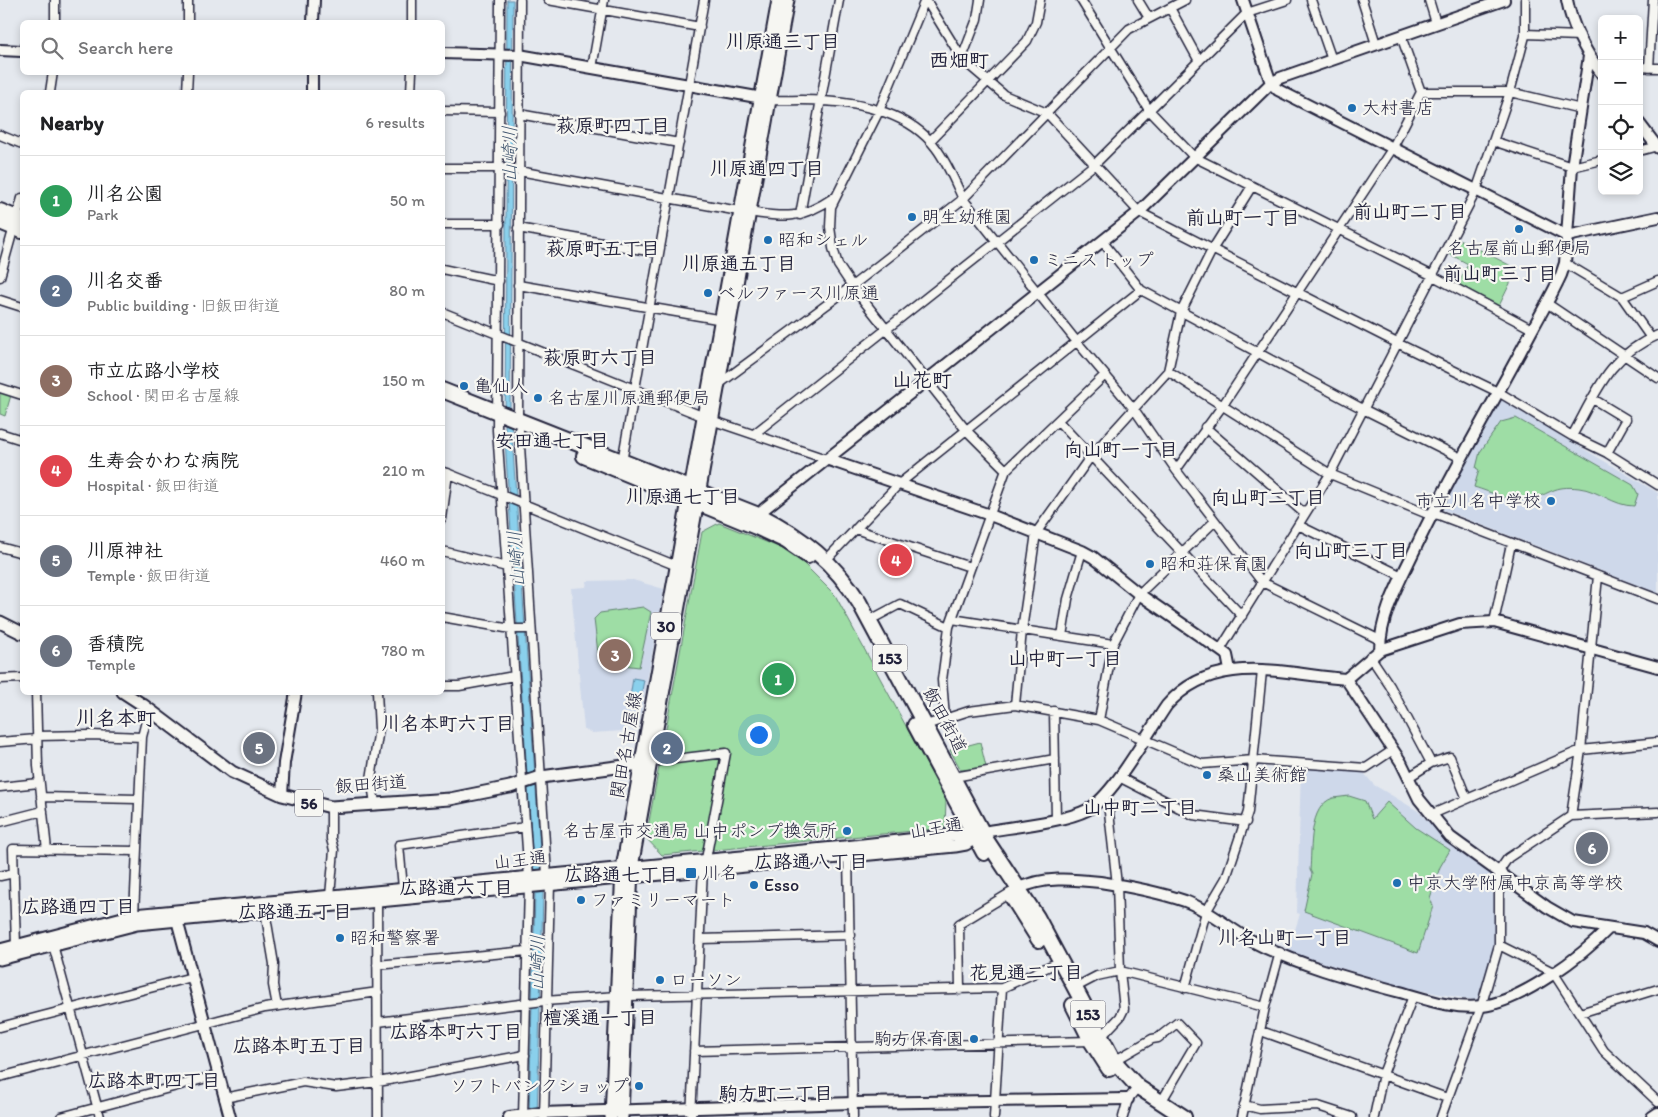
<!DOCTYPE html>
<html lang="en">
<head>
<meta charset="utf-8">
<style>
  body { margin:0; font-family:Itim,"Klee One",sans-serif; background:#f2f2f2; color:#202124 }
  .controls { position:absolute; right:15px; top:15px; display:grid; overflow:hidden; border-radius:8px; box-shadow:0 2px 8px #0003 }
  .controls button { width:45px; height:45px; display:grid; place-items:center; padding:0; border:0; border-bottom:1px solid #e0e0e0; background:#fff; color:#202124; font:25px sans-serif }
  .you { position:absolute; left:758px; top:734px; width:18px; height:18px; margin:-12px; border:4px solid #fff; border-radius:50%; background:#1a73e8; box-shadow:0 0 0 8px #1a73e833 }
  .badge { display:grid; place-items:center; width:32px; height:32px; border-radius:50%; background:#7c3aed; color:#fff; font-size:16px; font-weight:700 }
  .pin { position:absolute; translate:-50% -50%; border:2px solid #fff; box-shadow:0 1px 5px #0006 }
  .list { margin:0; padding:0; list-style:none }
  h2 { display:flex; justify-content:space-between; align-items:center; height:65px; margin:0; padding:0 20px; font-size:21px }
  h2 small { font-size:16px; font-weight:400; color:#757577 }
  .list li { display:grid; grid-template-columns:32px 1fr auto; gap:15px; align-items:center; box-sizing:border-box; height:90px; padding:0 20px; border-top:1px solid #e0e0e0 }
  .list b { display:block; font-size:19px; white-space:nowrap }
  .list p { margin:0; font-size:16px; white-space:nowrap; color:#757577 }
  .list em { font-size:16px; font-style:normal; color:#757577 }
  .icon { flex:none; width:28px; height:28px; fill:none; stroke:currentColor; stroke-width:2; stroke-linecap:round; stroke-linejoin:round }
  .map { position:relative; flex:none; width:1658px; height:1117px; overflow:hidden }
  .search { position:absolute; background:#fff; box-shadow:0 2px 8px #0003; left:20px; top:20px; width:425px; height:55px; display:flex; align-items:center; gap:12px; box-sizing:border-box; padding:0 18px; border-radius:8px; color:#757577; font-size:19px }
  .panel { position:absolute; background:#fff; box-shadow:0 2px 8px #0003; left:20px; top:90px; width:425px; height:605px; border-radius:8px }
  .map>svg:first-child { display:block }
</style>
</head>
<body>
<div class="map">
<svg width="1658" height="1117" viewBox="0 0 1658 1117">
  <rect width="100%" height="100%" fill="#e4e8ee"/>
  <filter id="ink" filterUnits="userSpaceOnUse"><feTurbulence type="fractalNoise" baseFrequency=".02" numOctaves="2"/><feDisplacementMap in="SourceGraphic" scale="10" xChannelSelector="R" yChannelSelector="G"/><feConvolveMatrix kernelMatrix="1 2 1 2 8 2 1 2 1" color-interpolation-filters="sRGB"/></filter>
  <g filter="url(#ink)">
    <path fill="#ced8ea" d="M1501,400l157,93v100l-217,-84 24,-52z
      M633,580l31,9 -25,135 -12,-2 -4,9 -31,2 -8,-4 -13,-141 15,-1 1,-6z
      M1301,766l62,6 11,13 44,26 36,37 41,25 2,64 -17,59 -6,4 -67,-12 -119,-36 12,-38 -3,-1z"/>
    <path fill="#9edda5" stroke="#608070" d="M1455,237l62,32 -19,39 -40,-23 10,-21 -22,-12z
      M0,391l11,4 -6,21 -5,-2z
      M1516,418l117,67 5,9 -4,12c-20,0 -36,-16 -55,-18 -27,-3 -27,6 -49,11 -18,4 -39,-7 -56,-12l5,-17 -3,-2 4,-16 21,-30z
      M719,523l62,25 17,10 37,37 111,205 -1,28 -283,27 -16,-17 56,-306z
      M643,607l8,5 -12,55 -40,-5 -5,-43 6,-6z
      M980,742l6,25 -25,3 -11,-20z
      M1349,796l16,5 7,18 15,-17 29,26 34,22 -10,17 -10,31 3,8 -15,47 -114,-42 8,-37 -2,-4c2,-21 -2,-64 23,-72 5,-1 11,-1 16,-2z"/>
    <path fill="#8ad0ec" stroke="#608aa5" d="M507,0h6l-3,407 33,487 -6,223h-8l6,-222 -30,-455z
      M633,678l11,2 -5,26 -10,-2z"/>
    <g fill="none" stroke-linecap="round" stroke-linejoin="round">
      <defs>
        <path id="street" d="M188,0v22
          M500,0l-3,430 32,447
          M548,0l152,27
          M925,0l-46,111 -48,96 -1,20 3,21 5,17 14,21 114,144 40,40
          M926,0l32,52 12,14 34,29 43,18 92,99 258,131 103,50 72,43 35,17 51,32
          M1081,0l68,110 45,47 239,119 99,53
          M1138,0l11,18
          M1311,0l21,60
          M1362,0l14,44
          M1429,0l7,23
          M1170,8l29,53
          M55,22v-22
          M412,22v-22
          M1525,34l55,2
          M962,58l15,-39 3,-19
          M1639,67l19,1
          M592,68l12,-68
          M1649,68l4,-68
          M50,92l3,-20
          M187,92l1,-20
          M411,92l1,-20
          M1421,92h89l71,17
          M769,100c18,1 36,-1 54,1 40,2 88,13 113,47 12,16 19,34 27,51l114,143 57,67 42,61 86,112 118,58
          M442,111l58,1
          M519,114l160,29
          M0,135l22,9
          M930,141l97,-100 9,-19 4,-22
          M1493,141l79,26 30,-7
          M1639,151l19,-5
          M442,168h60l237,43
          M749,212c36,6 53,7 84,-14
          M800,215l39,-215
          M442,224h58
          M518,228l141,25
          M1102,241l39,49 222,119 98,49
          M1565,263l57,34 29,41
          M442,269l57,12
          M0,277l22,-79
          M518,285l205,35
          M1622,297l36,-16
          M0,300l22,7
          M1548,304l110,74
          M442,312l260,104
          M1168,371l162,103 95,39 14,2 219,84
          M719,384l133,-98 111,-87 166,-170 56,-29
          M0,388l22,7
          M1593,399l33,20 -19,34
          M518,420l2,-420
          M711,420l115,39
          M1058,421l184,195
          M1205,427l100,87
          M519,430l28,445
          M0,433l22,7
          M754,434l341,-270 152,-151 40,-13
          M1572,436c25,-45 36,-80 86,-101
          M622,462l82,-462
          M1176,470l47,-65 169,-256 29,-57 -20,-56
          M442,471l235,95
          M442,519l6,-46
          M1298,525l104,51
          M855,529l115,38
          M0,547l22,6
          M442,551l65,16
          M826,560l73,-76 242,-194
          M442,617l69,12h20
          M952,619l161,25
          M870,620l30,-16 49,23
          M1494,622l17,-78
          M1062,636l6,-37 14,-48
          M1220,650l110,-176 146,-283 34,-99 15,-56v-36
          M1370,656l20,30 41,77
          M0,679l22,-1
          M442,686h17l55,-10
          M36,692l2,74 9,84
          M1015,705l7,-75 14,-97 55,-77 77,-85 13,-59 31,-62 40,-64
          M1054,711l2,108
          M945,718l-3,-38 7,-53 57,-157 99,-95
          M1099,720l14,-76 26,-50 76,-73
          M926,725l43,-14 46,-6 84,15 103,44 52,-4 112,8 27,-18
          M37,736l54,-1 51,2
          M0,742l37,-3
          M650,762l76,-9 -20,106
          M954,777l101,-18
          M1119,777l74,38 53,7
          M1409,777l22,-14 19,-6 17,42
          M0,787l39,-4
          M41,797l97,2
          M375,803l-4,-24 8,-50 -2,-37
          M1430,815l151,-65 77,-8
          M1571,816l10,-66 17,-174
          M0,822l43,-11
          M848,856l5,261
          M0,876l14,-3
          M403,888l-4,-43 126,-18
          M330,896l4,-46 -3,-11v-32
          M377,897l1,220
          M265,911l9,53 -1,21 4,21
          M134,915l8,-178 7,-28
          M700,939l151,-4
          M53,945l47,172
          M1499,945l54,27 51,79 54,51
          M16,946l-3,-97 123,2
          M377,965l150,-14
          M1002,988l50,-23
          M1074,988l23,-12 23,-5 145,36
          M1185,988l21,-76 20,-34 22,-66 14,-141
          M960,990l-1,-66 51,-31
          M627,996l375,-8 -8,129
          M1580,1013l78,-24
          M378,1022l166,-21 74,-5
          M0,1027l192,-50
          M1261,1031l186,67
          M1101,1037l19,-20 4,-8 -4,-38 -3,-86 -9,-82 -5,-5
          M694,1051l397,-10
          M1114,1061l38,-22 6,-1 19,-15 19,20 -36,61
          M0,1077l265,-69 113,-16
          M224,1098l79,-16 33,5 42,-5 147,-27
          M1244,1105l16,4 58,-3 34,11
          M61,1117l157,-42
          M523,1117l6,-231
          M544,1117l6,-233
          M691,1117l12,-248
          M1123,1117l5,-18 10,-12
          M1242,1117l23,-110 15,-55
          M1374,1117l9,-43 30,-78
          M1441,1117l40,-110 18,-62v-74l9,-13 63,-42 87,-4"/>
        <path id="secondary" d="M1243,0l28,83 7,7 289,146 91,-19
          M1567,0c5,26 19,53 35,74
          M313,22l1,-22
          M0,50l22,1
          M442,53l77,2 249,44
          M312,92v-20
          M1639,123l19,25
          M826,459l164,56 92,36 11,6 46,37 81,56 7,5 3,15
          M759,521l5,-12 375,-297 132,-129 9,-5 224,-78
          M1380,650l80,-26 34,-2 164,45
          M1346,679l55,83 18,37 31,38 97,70 26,15 71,11 14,8
          M282,795l2,-32 12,-71
          M982,832c28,-5 82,-10 105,-22 26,-13 61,-78 80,-105 47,-54 116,-31 179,-26l34,-29c0,-36 21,-71 36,-103 35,-74 77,-143 115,-215 10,-19 21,-37 30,-57l4,-12 7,-96 17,-111
          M1018,889c24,-13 55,-10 82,-7 27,4 58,10 85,19 24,9 43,27 65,39 45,24 101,39 150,52 25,7 56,18 82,14 40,-5 100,-50 127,-78
          M177,920l53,197
          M509,1117l32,-4 312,-10 275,-4
          M1652,1117l6,-4"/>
        <path id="primary" d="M0,622l22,11
          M123,692l20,13 89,67 50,23 49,12 119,-8 60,-12 31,-10 106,-14
          M0,950l134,-35 711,-68 135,-15
          M0,959l137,-35 818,-78 11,-2 15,-11
          M611,1117l11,-249 156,-868
          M622,1117l10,-250 156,-867"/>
        <path id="highway" d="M0,211l22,9
          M0,222l22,9
          M442,390l319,126c41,21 74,47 98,86l128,239 50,76 77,144 24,26 46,30
          M584,456l172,71 30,14 22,15
          M915,725l69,128
          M1012,897l27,43
          M1073,1005l18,36 18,28"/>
      </defs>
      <use href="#street" stroke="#22223b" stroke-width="11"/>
      <use href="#secondary" stroke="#22223b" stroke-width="14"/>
      <use href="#primary" stroke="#22223b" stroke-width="15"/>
      <use href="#highway" stroke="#22223b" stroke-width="18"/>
      <use href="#street" stroke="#f6f6f2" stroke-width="8"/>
      <use href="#secondary" stroke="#f6f6f2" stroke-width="10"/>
      <use href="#primary" stroke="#f6f6f2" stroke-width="11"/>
      <use href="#highway" stroke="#f6f6f2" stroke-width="14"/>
    </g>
  </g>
  <g fill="#1f6fb2" stroke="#f6f6f2" stroke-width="2">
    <circle cx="1352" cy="108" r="5"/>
    <circle cx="912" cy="217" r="5"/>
    <circle cx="1519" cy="229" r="5"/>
    <circle cx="768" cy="240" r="5"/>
    <circle cx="1034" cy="260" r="5"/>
    <circle cx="708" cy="293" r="5"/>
    <circle cx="464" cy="386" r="5"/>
    <circle cx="538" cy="398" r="5"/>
    <circle cx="1551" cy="501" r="5"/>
    <circle cx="1150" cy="564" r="5"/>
    <circle cx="1207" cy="775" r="5"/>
    <circle cx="847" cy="831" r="5"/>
    <rect x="685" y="867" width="12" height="12" rx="2.5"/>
    <circle cx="1397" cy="883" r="5"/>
    <circle cx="754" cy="885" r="5"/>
    <circle cx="581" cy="900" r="5"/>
    <circle cx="340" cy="938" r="5"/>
    <circle cx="660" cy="980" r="5"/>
    <circle cx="974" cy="1039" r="5"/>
    <circle cx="639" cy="1086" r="5"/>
  </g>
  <g text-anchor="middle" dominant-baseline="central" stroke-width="4.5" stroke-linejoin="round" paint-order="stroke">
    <g fill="#f6f6f2" stroke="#626272" stroke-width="1">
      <rect x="651" y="612.5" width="30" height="27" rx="4"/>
      <rect x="872.5" y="644.5" width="35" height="27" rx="4"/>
      <rect x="295" y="789.5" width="28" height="27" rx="4"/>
      <rect x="1070.5" y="1000.5" width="35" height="27" rx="4"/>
    </g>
    <g font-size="16" font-weight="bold" fill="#22223b">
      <text x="666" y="626">30</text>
      <text x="890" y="658">153</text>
      <text x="309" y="803">56</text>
      <text x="1088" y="1014">153</text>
    </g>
    <g font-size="18" fill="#22223b" stroke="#f6f6f2" text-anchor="start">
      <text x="1362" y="108">大村書店</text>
      <text x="922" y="217">明生幼稚園</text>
      <text x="778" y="240">昭和シェル</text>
      <text x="1519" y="248" text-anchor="middle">名古屋前山郵便局</text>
      <text x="1044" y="260">ミニストップ</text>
      <text x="718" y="293">ベルファース川原通</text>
      <text x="474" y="386">亀仙人</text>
      <text x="548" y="398">名古屋川原通郵便局</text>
      <text x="1541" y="501" text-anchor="end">市立川名中学校</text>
      <text x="1160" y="564">昭和荘保育園</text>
      <text x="1217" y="775">桑山美術館</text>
      <text x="837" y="831" text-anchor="end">名古屋市交通局 山中ポンプ換気所</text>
      <text x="702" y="873">川名</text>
      <text x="1407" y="883">中京大学附属中京高等学校</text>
      <text x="764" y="885">Esso</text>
      <text x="591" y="900">ファミリーマート</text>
      <text x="350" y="938">昭和警察署</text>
      <text x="670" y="980">ローソン</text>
      <text x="964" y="1039" text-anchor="end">駒方保育園</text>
      <text x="629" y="1086" text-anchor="end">ソフトバンクショップ</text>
    </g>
    <g font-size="18" fill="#22223b" stroke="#f6f6f2">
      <text transform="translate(945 720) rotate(62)">飯田街道</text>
      <text transform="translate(626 745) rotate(-80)">関田名古屋線</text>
      <text transform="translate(371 784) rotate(-4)">飯田街道</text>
      <text transform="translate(936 828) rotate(-9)">山王通</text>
      <text transform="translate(520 860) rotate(-6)">山王通</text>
    </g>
    <g font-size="19" font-weight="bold" fill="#22223b" stroke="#f6f6f2">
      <text x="783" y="41">川原通三丁目</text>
      <text x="613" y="125">萩原町四丁目</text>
      <text x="767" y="168">川原通四丁目</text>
      <text x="1410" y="211">前山町二丁目</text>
      <text x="1243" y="217">前山町一丁目</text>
      <text x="603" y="248">萩原町五丁目</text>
      <text x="739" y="263">川原通五丁目</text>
      <text x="1500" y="273">前山町三丁目</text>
      <text x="600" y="357">萩原町六丁目</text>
      <text x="552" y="440">安田通七丁目</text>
      <text x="1121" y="449">向山町一丁目</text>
      <text x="683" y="496">川原通七丁目</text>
      <text x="1268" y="497">向山町二丁目</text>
      <text x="1351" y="550">向山町三丁目</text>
      <text x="1065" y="658">山中町一丁目</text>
      <text x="448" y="723">川名本町六丁目</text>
      <text x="1140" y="807">山中町二丁目</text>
      <text x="811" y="861">広路通八丁目</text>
      <text x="621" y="874">広路通七丁目</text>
      <text x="456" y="887">広路通六丁目</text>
      <text x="78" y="906">広路通四丁目</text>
      <text x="295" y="911">広路通五丁目</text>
      <text x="1285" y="937">川名山町一丁目</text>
      <text x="1026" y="972">花見通二丁目</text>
      <text x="600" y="1017">檀溪通一丁目</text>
      <text x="456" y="1031">広路本町六丁目</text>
      <text x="299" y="1045">広路本町五丁目</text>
      <text x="154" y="1080">広路本町四丁目</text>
      <text x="776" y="1093">駒方町二丁目</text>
    </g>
    <g font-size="19" font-style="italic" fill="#415670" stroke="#f6f6f2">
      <text transform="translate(509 154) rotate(-90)">山崎川</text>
      <text transform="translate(516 559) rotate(-94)">山崎川</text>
      <text transform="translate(537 963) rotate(-89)">山崎川</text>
    </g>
    <g font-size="20" font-weight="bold" fill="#22223b" stroke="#f6f6f2">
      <text x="959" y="60">西畑町</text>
      <text x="922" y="380">山花町</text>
      <text x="116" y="718">川名本町</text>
    </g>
  </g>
</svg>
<div class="controls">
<button>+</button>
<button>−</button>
<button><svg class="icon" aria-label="locate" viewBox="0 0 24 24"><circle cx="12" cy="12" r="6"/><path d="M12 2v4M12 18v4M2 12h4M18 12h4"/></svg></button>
<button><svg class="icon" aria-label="layers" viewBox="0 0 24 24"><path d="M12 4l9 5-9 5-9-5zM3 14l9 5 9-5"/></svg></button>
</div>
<div class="you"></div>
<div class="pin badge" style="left:778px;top:679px;background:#2e9e5b">1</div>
<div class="pin badge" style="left:667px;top:748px;background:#5c6f8a">2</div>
<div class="pin badge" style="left:615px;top:655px;background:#8d6e63">3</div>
<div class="pin badge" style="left:896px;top:560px;background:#e0444e">4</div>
<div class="pin badge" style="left:259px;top:748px;background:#6b7280">5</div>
<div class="pin badge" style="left:1592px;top:848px;background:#6b7280">6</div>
<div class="search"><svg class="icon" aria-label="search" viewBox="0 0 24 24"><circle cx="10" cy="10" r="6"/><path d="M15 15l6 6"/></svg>Search here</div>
<section class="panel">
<h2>Nearby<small>6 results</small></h2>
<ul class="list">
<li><span class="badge" style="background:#2e9e5b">1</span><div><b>川名公園</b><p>Park</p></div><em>50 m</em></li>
<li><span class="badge" style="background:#5c6f8a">2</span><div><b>川名交番</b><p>Public building · 旧飯田街道</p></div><em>80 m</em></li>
<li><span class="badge" style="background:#8d6e63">3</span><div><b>市立広路小学校</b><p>School · 関田名古屋線</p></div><em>150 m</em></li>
<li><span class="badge" style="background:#e0444e">4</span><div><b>生寿会かわな病院</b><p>Hospital · 飯田街道</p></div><em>210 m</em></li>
<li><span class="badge" style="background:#6b7280">5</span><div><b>川原神社</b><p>Temple · 飯田街道</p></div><em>460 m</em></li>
<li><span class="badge" style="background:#6b7280">6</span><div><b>香積院</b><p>Temple</p></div><em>780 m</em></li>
</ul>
</section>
</div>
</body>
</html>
